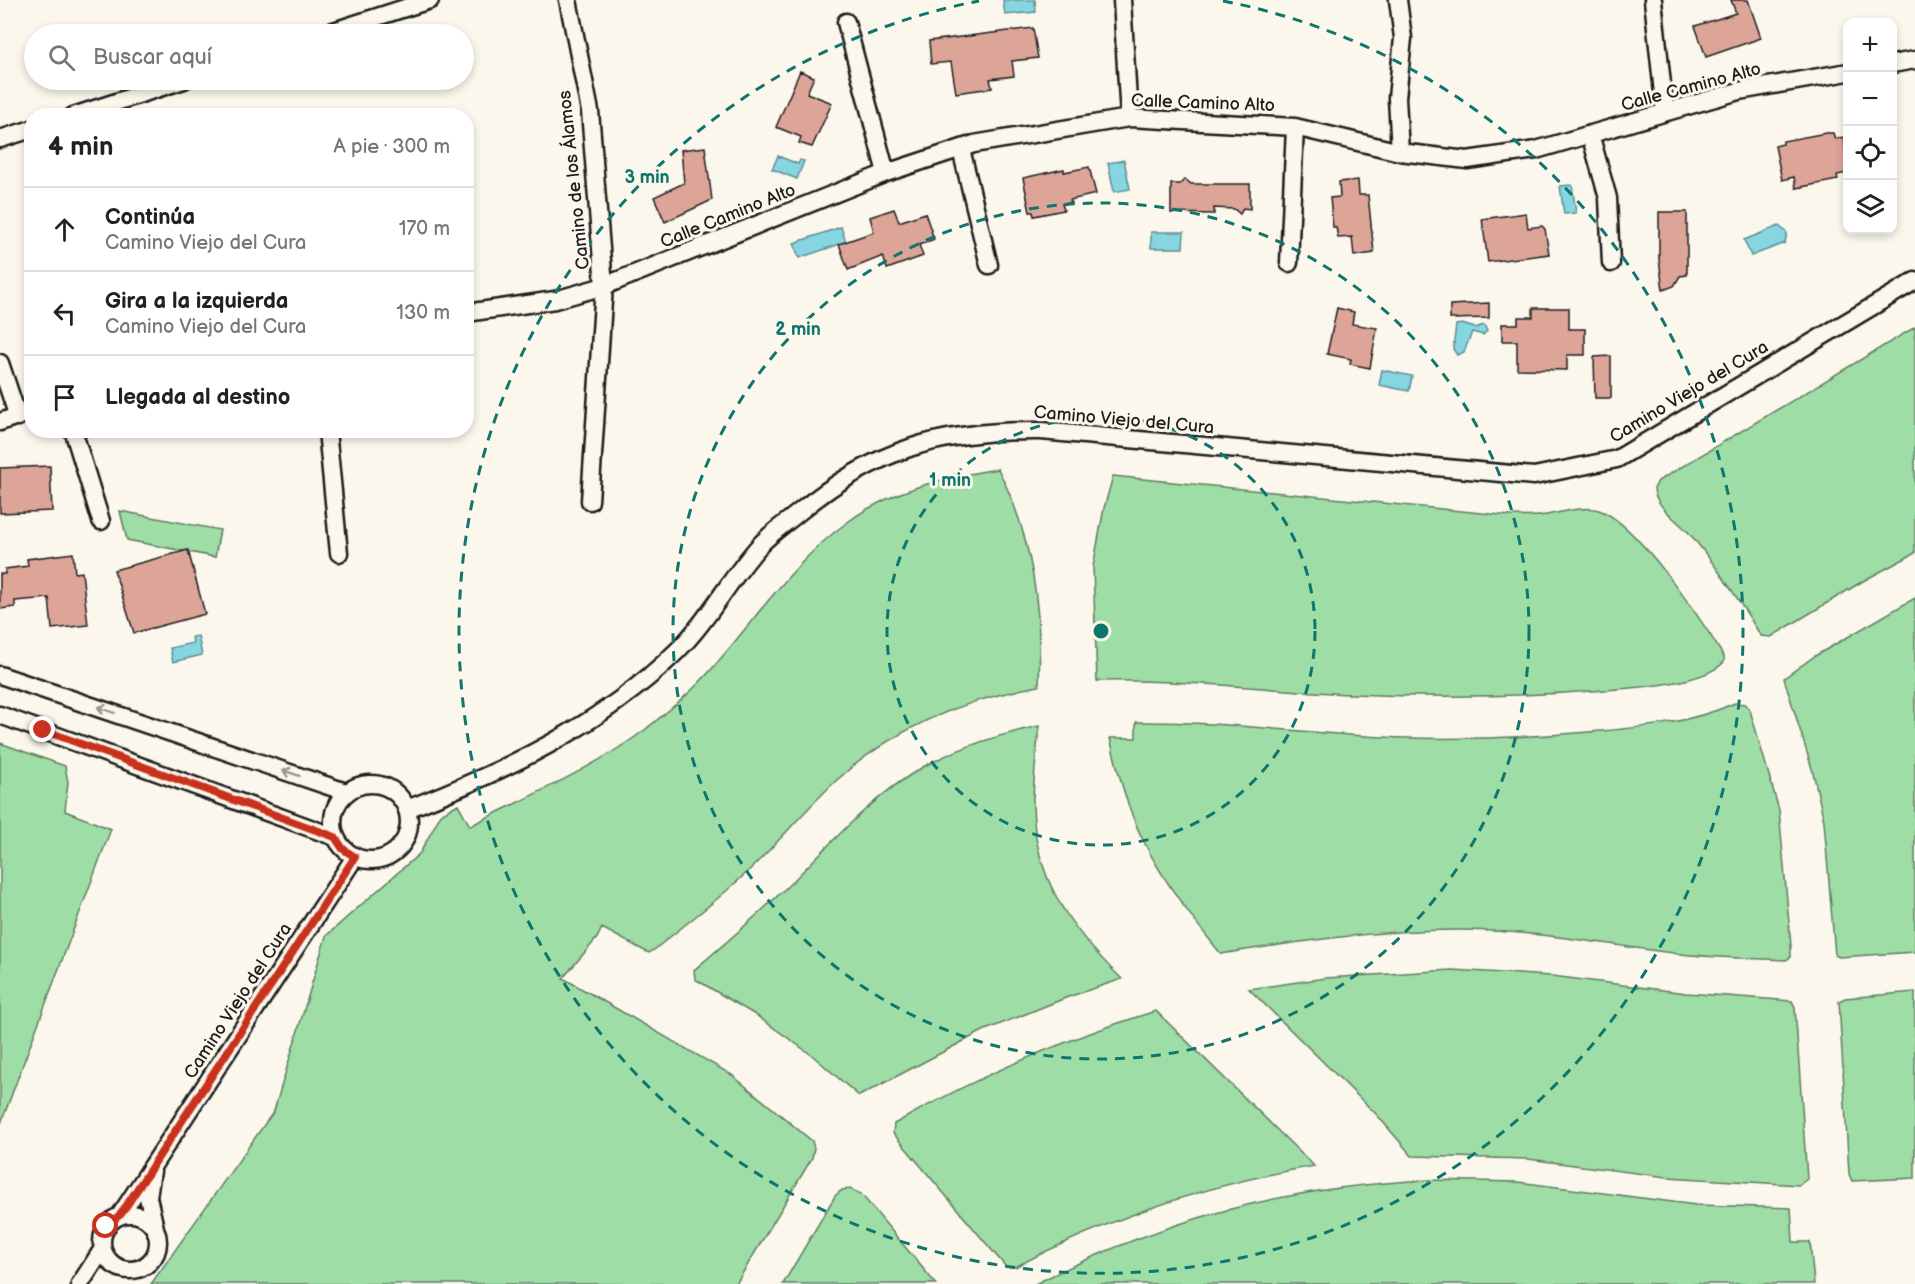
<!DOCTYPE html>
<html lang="es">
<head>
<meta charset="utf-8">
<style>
  body { margin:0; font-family:"Balsamiq Sans",sans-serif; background:#f6f6f6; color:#222 }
  .controls { position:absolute; right:18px; top:18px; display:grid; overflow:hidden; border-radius:12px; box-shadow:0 3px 9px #0003 }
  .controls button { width:54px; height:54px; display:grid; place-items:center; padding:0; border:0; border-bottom:2px solid #e0e0e0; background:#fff; color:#222; font:30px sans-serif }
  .stop { position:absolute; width:18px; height:18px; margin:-14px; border:4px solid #c8321e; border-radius:50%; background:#fff }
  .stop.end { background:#c8321e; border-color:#fff; box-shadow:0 2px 6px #0008 }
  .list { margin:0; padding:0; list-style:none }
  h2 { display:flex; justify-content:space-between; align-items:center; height:78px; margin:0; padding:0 24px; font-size:26px }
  h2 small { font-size:20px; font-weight:400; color:#767676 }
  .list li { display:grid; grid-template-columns:39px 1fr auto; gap:18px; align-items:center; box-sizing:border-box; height:84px; padding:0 24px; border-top:2px solid #e0e0e0 }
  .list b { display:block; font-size:22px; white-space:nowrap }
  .list p { margin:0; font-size:20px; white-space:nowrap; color:#767676 }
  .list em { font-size:20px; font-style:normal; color:#767676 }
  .icon { flex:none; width:33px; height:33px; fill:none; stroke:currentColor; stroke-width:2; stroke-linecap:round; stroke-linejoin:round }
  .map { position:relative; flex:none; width:1915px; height:1284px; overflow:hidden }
  .search { position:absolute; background:#fff; box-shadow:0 3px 9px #0003; left:24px; top:24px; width:450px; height:66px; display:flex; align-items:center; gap:15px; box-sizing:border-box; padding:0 21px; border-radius:33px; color:#767676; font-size:22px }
  .panel { position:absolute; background:#fff; box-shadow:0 3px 9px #0003; left:24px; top:108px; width:450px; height:330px; border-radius:24px }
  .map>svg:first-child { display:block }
</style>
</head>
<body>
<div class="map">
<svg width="1915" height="1284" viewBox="0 0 1915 1284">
  <rect width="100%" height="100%" fill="#fbf7ec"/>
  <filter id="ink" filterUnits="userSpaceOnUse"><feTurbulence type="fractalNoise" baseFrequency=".0167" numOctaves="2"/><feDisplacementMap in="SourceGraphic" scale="12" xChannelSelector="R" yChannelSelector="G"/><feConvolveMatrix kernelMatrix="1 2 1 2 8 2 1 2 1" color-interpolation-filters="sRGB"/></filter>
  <g filter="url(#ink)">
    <path fill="#9edda5" stroke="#5d7c60" stroke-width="1.5" d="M1915,327v226l-52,28 -92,56 -10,-1c-22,-36 -45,-72 -73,-104 -11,-12 -33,-26 -34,-43l4,-8z
      M998,469c35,68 44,141 41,217 -74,13 -145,42 -201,93 -34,31 -62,67 -96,98 -28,26 -59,49 -88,73l-5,3 -6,-3 -41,-22 -5,10 -34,40 169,97 80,66 2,7 -2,10 -76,126h-585l123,-173 52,-175 94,-83 21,-39 17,-10 12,22c59,-30 123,-57 176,-97 22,-18 46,-37 64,-58 46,-52 83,-110 139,-150 44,-32 97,-44 149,-52z
      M1113,476l398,40c9,0 19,1 28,0 18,-2 43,-11 60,-6 37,12 104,112 125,147v5c-20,22 -89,26 -118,28 -85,7 -170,8 -255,4 -85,-4 -169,-15 -254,-13l-4,-114 11,-59z
      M120,511l100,19 -5,27 -88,-17z
      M1915,598v354l-76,5 -4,-2 -11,-134 -11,-49 -29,-94 31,-22z
      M1735,703l10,1 5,6 29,100 12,136v11l-5,3c-35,-2 -70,-2 -105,-6 -72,-9 -143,-23 -216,-24 -82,-1 -163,11 -244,24 -29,-36 -58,-73 -78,-114 -16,-32 -25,-68 -33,-102h26v-16c71,-1 142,8 213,13 79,6 160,4 240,-3 50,-4 99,-8 146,-29z
      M1039,726c-2,26 -6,53 -6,78 1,75 38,126 89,175l-54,18 -85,34 -124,65 -46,-40 -56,-40 -62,-37 -1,-9c35,-30 69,-59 102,-92 40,-40 77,-82 127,-111 36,-20 75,-32 116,-41z
      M0,743l65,23 3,16 -3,29 46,18 -111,297z
      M1452,970l100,6 134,17 106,8 3,6 12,172 -8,6 -132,-8 -139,-18 -116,-3 -35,-41 -128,-126 77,-11z
      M1915,992v186l-63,3 -3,-7 -10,-173 6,-3z
      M1156,1011l158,155c-106,18 -203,51 -299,101h-9l-113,-134 1,-9c84,-48 170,-85 262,-113z
      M1429,1180l89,2 178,23 95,3 2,34h17l4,42h-779c129,-65 249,-97 394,-104z
      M850,1189l11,5 75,90h-153l52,-88 7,-6z"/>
    <path fill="#86d6e2" stroke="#5c8c93" stroke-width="1.5" d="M1003,0h32l1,12 -31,3z
      M778,156l20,8 2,-4 4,1 -7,18 -25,-10z
      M1124,160l6,29 -16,3 -6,-29z
      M1572,185l4,28 -12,1 -4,-28z
      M1779,226l8,7 -2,10 -34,13 -7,-16z
      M841,227l5,15 -47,16 -5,-15z
      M1151,232h33l-1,16h-32z
      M1462,324l13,4 9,-3 3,6 -4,4 -11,-3 -8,20 -7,3 -4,-6 3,-24z
      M1382,370l30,6 -3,15 -30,-6z
      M198,636l4,19 -29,7 -3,-14 23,-5 -1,-6z"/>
    <path fill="#dda498" stroke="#1c1c1c" stroke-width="1.5" d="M1731,0h17l13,38 -55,19 -11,-31 41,-13z
      M1033,28l5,30 -26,3 2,15 -24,3 2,9 -36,5 -5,-31 -20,2 -2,-23z
      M800,71l14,6 -7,16 25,10 -20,44 -13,-4 2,-6 -25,-10z
      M1826,133h7l2,6 9,-2 4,36 -11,2 1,5 -42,8 -2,-11 -12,3 -7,-34 8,-2v-3z
      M705,147l7,53 -47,22 -11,-25 30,-14 -3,-33z
      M1089,167l7,27 -26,6 1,3 -9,1 2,6 -30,6 -1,-4h-3l-7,-34 41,-9v3z
      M1185,179l6,5h59v25l-7,-1 -3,6 -6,-5 -20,-1v6l-43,-1v-29h9z
      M1358,180l1,15h9l6,58 -20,3 -2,-19 -14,1 -2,-11h-3l-3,-29 10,-1 -1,-15z
      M894,209l5,13 26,-9 9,26 -15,6 4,11 -36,13 -4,-13 -35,14 -9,-26 35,-12 -4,-15z
      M1659,212h28v63l-7,1 -6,10 -11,4 -4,-31z
      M1526,213l2,15 14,-2 3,3 4,25 -61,8 -6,-43z
      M1489,303v15l-39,1v-14z
      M1337,308l17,4 -2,12 25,4 -7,40 -20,-4 1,-5 -24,-5z
      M1533,308h36v21h16v26h-18v15l-50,-1v-28h-15v-17h16v-7h15z
      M1611,356v42h-16l-1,-41z
      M50,466l2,45 -52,2v-45z
      M188,550l17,64 -71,19 -20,-63z
      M73,553l2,20 7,-1 6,53 -36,4 -3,-31 -34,3v6l-15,2v-35h5v-5l23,-3 -1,-7z"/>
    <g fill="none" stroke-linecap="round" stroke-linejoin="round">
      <defs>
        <path id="street" d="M568,0l22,111 14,175 -14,215
          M1122,0l7,118
          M1398,0l5,38 -6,60 3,54
          M1653,0l12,112
          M846,22l40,151
          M324,34l106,-34
          M1892,64l23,-4
          M73,116l111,-36
          M1590,134l18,64 3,65
          M0,139l32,-10
          M961,149l28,116
          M1289,263l6,-136
          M466,313l89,-13 49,-14 282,-113 88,-29 155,-26 166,9 105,25 67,8 69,-10 203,-59 109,-19
          M0,363l18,54
          M0,422l32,-11
          M73,430l28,91
          M327,430l12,123
          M0,675l346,117
          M0,715l335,122
          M333 822a38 38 0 1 1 76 0a38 38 0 1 1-76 0Z
          M407,809c96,-37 195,-84 269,-157 32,-31 54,-74 84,-107 11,-12 26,-22 38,-32 78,-65 144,-83 243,-82l493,45 83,-17 298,-178
          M152,1171l-4,26 7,31
          M121,1214l234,-357
          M102 1242a28 28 0 1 1 56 0a28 28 0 1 1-56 0Z
          M80,1284l22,-34"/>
      </defs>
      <use href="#street" stroke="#1c1c1c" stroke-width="21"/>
      <use href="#street" stroke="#fbf7ec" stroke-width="16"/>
    </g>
    <defs><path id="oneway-shaft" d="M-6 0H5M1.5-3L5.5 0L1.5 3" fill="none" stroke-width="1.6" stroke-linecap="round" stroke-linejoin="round" transform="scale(1.5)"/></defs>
    <g stroke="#97948e">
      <use href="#oneway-shaft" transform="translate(106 710) rotate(-161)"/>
      <use href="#oneway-shaft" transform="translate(291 773) rotate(-161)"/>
    </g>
  </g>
  <g fill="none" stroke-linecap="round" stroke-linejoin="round" filter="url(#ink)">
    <path stroke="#c8321e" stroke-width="8" d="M43,730l292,107 8,12 12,8 -234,357 -15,12"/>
  </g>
  <g fill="none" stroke="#0f766e" stroke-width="3" stroke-dasharray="10 8">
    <circle cx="1101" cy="631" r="214"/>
    <circle cx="1101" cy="631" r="428"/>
    <path d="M1223 1A642 642 0 1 1 979 1"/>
  </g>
  <g text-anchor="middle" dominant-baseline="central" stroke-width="6" stroke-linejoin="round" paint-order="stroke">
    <g font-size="18" fill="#1c1c1c" stroke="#fbf7ec">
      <text transform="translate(1691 87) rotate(-15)">Calle Camino Alto</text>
      <text transform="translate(1203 103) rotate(2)">Calle Camino Alto</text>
      <text transform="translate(574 180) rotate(-96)">Camino de los Álamos</text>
      <text transform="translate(728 216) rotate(-22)">Calle Camino Alto</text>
      <text transform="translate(1689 392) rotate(-31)">Camino Viejo del Cura</text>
      <text transform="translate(1124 420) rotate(5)">Camino Viejo del Cura</text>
      <text transform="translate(238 1001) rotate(-57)">Camino Viejo del Cura</text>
    </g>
  </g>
  <circle cx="1101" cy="631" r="9" fill="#0f766e" stroke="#fbf7ec" stroke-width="3"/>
  <g font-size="18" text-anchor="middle" font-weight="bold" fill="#0f766e" stroke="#fbf7ec" stroke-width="6" stroke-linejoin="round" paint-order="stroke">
    <text x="647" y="183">3 min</text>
    <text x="798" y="335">2 min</text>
    <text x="950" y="486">1 min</text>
  </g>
</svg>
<div class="controls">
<button>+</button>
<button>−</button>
<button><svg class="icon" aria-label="locate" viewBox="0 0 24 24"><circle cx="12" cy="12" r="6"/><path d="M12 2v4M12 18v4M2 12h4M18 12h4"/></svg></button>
<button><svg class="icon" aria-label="layers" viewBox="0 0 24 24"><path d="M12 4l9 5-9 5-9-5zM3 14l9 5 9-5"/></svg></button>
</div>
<div class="stop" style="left:106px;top:1226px"></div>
<div class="stop end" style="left:43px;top:730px"></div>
<div class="search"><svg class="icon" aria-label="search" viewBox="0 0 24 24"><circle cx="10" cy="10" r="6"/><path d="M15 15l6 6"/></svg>Buscar aquí</div>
<section class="panel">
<h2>4 min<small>A pie · 300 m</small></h2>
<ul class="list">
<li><svg class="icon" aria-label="ahead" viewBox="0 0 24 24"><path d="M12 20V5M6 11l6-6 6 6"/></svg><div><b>Continúa</b><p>Camino Viejo del Cura</p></div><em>170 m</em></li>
<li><svg class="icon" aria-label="left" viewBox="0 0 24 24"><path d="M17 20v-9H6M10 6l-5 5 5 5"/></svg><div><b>Gira a la izquierda</b><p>Camino Viejo del Cura</p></div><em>130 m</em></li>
<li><svg class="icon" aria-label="arrive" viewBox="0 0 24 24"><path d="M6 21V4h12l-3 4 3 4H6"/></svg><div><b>Llegada al destino</b></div></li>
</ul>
</section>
</div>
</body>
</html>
